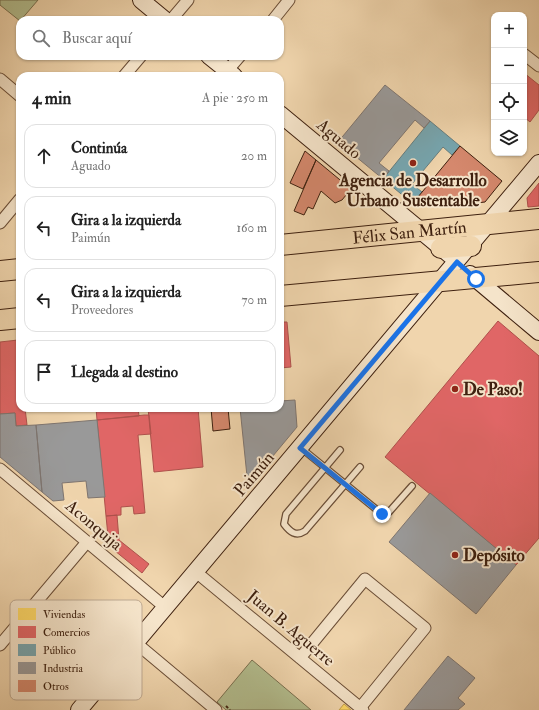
<!DOCTYPE html>
<html lang="es">
<head>
<meta charset="utf-8">
<style>
  body { margin:0; font-family:"IM FELL Double Pica",serif; background:#f6f6f6; color:#222 }
  .controls { position:absolute; right:12px; top:12px; display:grid; overflow:hidden; border-radius:8px; box-shadow:0 1px 3px #0004 }
  .controls button { width:36px; height:36px; display:grid; place-items:center; padding:0; border:0; border-bottom:1px solid #e0e0e0; background:#fff; color:#222; font:20px sans-serif }
  .stop { position:absolute; width:12px; height:12px; margin:-9px; border:3px solid #1a73e8; border-radius:50%; background:#fff }
  .stop.end { background:#1a73e8; border-color:#fff; box-shadow:0 1px 4px #0008 }
  .list { margin:0; padding:0; list-style:none }
  h2 { display:flex; justify-content:space-between; align-items:center; height:52px; margin:0; padding:0 16px; font-size:17px }
  h2 small { font-size:13px; font-weight:400; color:#767676 }
  .list li { display:grid; grid-template-columns:26px 1fr auto; gap:12px; align-items:center; box-sizing:border-box; height:64px; margin:0 8px 8px; padding:0 8px; border:1px solid #e0e0e0; border-radius:12px }
  .list b { display:block; font-size:15px; white-space:nowrap }
  .list p { margin:0; font-size:13px; white-space:nowrap; color:#767676 }
  .list em { font-size:13px; font-style:normal; color:#767676 }
  .icon { flex:none; width:22px; height:22px; fill:none; stroke:currentColor; stroke-width:2; stroke-linecap:round; stroke-linejoin:round }
  .map { position:relative; flex:none; width:539px; height:710px; overflow:hidden }
  .search { position:absolute; background:#fff; box-shadow:0 1px 3px #0004; left:16px; top:16px; width:268px; height:44px; display:flex; align-items:center; gap:10px; box-sizing:border-box; padding:0 14px; border-radius:12px; color:#767676; font-size:15px }
  .panel { position:absolute; background:#fff; box-shadow:0 1px 3px #0004; left:16px; top:72px; width:268px; height:340px; border-radius:12px }
  .map>svg:first-child { display:block }
</style>
</head>
<body>
<div class="map">
<svg width="539" height="710" viewBox="0 0 539 710">
  <rect width="100%" height="100%" fill="#f0d5ad"/>
  <filter id="stains"><feTurbulence type="fractalNoise" baseFrequency=".005" numOctaves="4"/><feColorMatrix values="0 0 0 0 .2 0 0 0 0 .09 0 0 0 0 .02 0 0 0 .5 -.17"/></filter>
  <radialGradient id="worn" r=".72"><stop offset=".6" stop-color="#630" stop-opacity="0"/><stop offset="1" stop-color="#630" stop-opacity=".3"/></radialGradient>
  <path fill="#b3be8f" stroke="#786f4f" d="M0,0h38l-18,21 -20,-16z
    M252,660l52,44 7,6h-85l-9,-8z"/>
  <path fill="#ffd966" stroke="#c5a24c" d="M344,704l7,6h-12z"/>
  <path fill="#e06666" stroke="#af514c" d="M524,73l15,12v25l-9,12 -6,-5z
    M539,183v23l-11,1 -1,-9z
    M498,321l41,35v182l-23,27 -131,-108z
    M280,322h7l4,45 -11,1z
    M17,330h3v78h5l2,17 -11,1 -1,-13 -15,1v-72l18,-2z
    M96,408h42l1,8 -42,4z
    M148,408h50l5,59 -49,5z
    M144,415h5l2,19 -13,1 7,78 -11,1 -1,-8 -12,1v8l-15,1 -9,-96z
    M117,515l2,25 30,24 -7,9 -33,-27 -3,-30z"/>
  <path fill="#76a5af" stroke="#657d7f" d="M430,121l30,25 -8,9 -9,-8 -31,37 10,8 -10,11 -29,-24z"/>
  <path fill="#999" stroke="#7e7570" d="M385,85l45,36 -6,7 -9,-8 -36,43 10,8 -6,8 -45,-37z
    M295,400l2,27 -49,59 -8,-78h40v-7z
    M15,413l1,13 20,-1 6,67 -42,-35v-43z
    M97,420l8,77 -17,1 -2,-17 -24,2 2,17 -11,1 -11,-9 -6,-67z
    M430,493l86,72 -40,49 -87,-72z
    M448,656l27,22 -17,20 7,6 -7,6h-54z"/>
  <path fill="#d5886d" stroke="#3e200f" d="M460,146l42,35 -17,21 -43,5 -7,-5 -5,6 -12,-11z
    M305,151l11,9 -13,29 -13,-6z
    M316,160l35,29 -9,11 -7,3 -14,-12 -8,18 -5,-2 -4,8 -10,-4z
    M211,408h17l2,21 -17,2z"/>
  <g fill="none" stroke-linecap="round" stroke-linejoin="round">
    <defs>
      <path id="lane" d="M301,448l81,66 7,-2 23,-26
        M340,450l-54,64 -2,10c6,8 12,13 21,7l55,-64"/>
      <path id="street" d="M171,20l17,-20
        M273,20l16,-20
        M525,55l14,11
        M227,71l13,-15
        M124,76l17,-20
        M0,79l20,17
        M0,223l20,-24
        M0,469l166,139
        M196,572l167,138
        M136,643l80,67
        M0,645l87,-103
        M300,658l65,-79 60,49 -65,80"/>
      <path id="secondary" d="M141,0l24,20
        M209,56l25,20
        M280,114l170,141
        M470,274l69,58
        M79,710l460,-547"/>
      <g id="highway">
        <path id="s1" d="M280,245l259,-26"/>
        <path d="M441,248l30,-2"/>
        <path d="M0,271l20,-2"/>
        <path d="M280,296l259,-24"/>
        <path d="M0,320l20,-2"/>
      </g>
    </defs>
    <use href="#lane" stroke="#6a4d36" stroke-width="8"/>
    <use href="#street" stroke="#6a4d36" stroke-width="13"/>
    <use href="#secondary" stroke="#3e200f" stroke-width="18"/>
    <use href="#highway" stroke="#3e200f" stroke-width="22"/>
    <path stroke="#3e200f" stroke-width="2" stroke-dasharray="3 2" stroke-linecap="butt" d="M226,706l4,4"/>
    <use href="#lane" stroke="#f5e4ca" stroke-width="5.5"/>
    <use href="#street" stroke="#f5e4ca" stroke-width="11"/>
    <use href="#secondary" stroke="#f5e4ca" stroke-width="16"/>
    <use href="#highway" stroke="#f0d5ad" stroke-width="20"/>
  </g>
  <g fill="none" stroke-linecap="round" stroke-linejoin="round">
    <path stroke="#1a73e8" stroke-width="5" d="M382,514l-82,-66 157,-186 19,17"/>
  </g>
  <g fill="#8f2418" stroke="#f5e4ca" stroke-width="1.5">
    <circle cx="413" cy="163" r="4"/>
    <circle cx="455" cy="389" r="4"/>
    <circle cx="455" cy="555" r="4"/>
  </g>
  <g text-anchor="middle" dominant-baseline="central" stroke-width="4" stroke-linejoin="round" paint-order="stroke">
    <g font-size="17" fill="#3e200f" stroke="#f5e4ca">
      <text transform="translate(339 139) rotate(40)">Aguado</text>
      <text stroke="none"><textPath href="#s1" startOffset="130">Félix San Martín</textPath></text>
      <text transform="translate(254 474) rotate(-50)">Paimún</text>
      <text transform="translate(94 525) rotate(40)">Aconquija</text>
      <text transform="translate(291 628) rotate(40)">Juan B. Aguerre</text>
    </g>
    <g font-size="17" font-weight="bold" fill="#3e200f" stroke="#f5e4ca" text-anchor="start">
      <text x="413" y="180" text-anchor="middle">Agencia de Desarrollo<tspan x="413" dy="20">Urbano Sustentable</tspan></text>
      <text x="463" y="389">De Paso!</text>
      <text x="463" y="555">Depósito</text>
    </g>
  </g>
  <rect x="10" y="600" width="132" height="100" rx="6" fill="#f5e4ca" stroke="#bea992" stroke-width="1"/>
  <rect x="18" y="608" width="18" height="12" fill="#ffd966"/>
  <rect x="18" y="626" width="18" height="12" fill="#e06666"/>
  <rect x="18" y="644" width="18" height="12" fill="#76a5af"/>
  <rect x="18" y="662" width="18" height="12" fill="#999"/>
  <rect x="18" y="680" width="18" height="12" fill="#d5886d"/>
  <g font-size="11" fill="#3e200f">
    <text x="43" y="618">Viviendas</text>
    <text x="43" y="636">Comercios</text>
    <text x="43" y="654">Público</text>
    <text x="43" y="672">Industria</text>
    <text x="43" y="690">Otros</text>
  </g>
  <rect width="100%" height="100%" filter="url(#stains)"/>
  <rect width="100%" height="100%" fill="url(#worn)"/>
</svg>
<div class="controls">
<button>+</button>
<button>−</button>
<button><svg class="icon" aria-label="locate" viewBox="0 0 24 24"><circle cx="12" cy="12" r="6"/><path d="M12 2v4M12 18v4M2 12h4M18 12h4"/></svg></button>
<button><svg class="icon" aria-label="layers" viewBox="0 0 24 24"><path d="M12 4l9 5-9 5-9-5zM3 14l9 5 9-5"/></svg></button>
</div>
<div class="stop" style="left:476px;top:279px"></div>
<div class="stop end" style="left:382px;top:514px"></div>
<div class="search"><svg class="icon" aria-label="search" viewBox="0 0 24 24"><circle cx="10" cy="10" r="6"/><path d="M15 15l6 6"/></svg>Buscar aquí</div>
<section class="panel">
<h2>4 min<small>A pie · 250 m</small></h2>
<ul class="list">
<li><svg class="icon" aria-label="ahead" viewBox="0 0 24 24"><path d="M12 20V5M6 11l6-6 6 6"/></svg><div><b>Continúa</b><p>Aguado</p></div><em>20 m</em></li>
<li><svg class="icon" aria-label="left" viewBox="0 0 24 24"><path d="M17 20v-9H6M10 6l-5 5 5 5"/></svg><div><b>Gira a la izquierda</b><p>Paimún</p></div><em>160 m</em></li>
<li><svg class="icon" aria-label="left" viewBox="0 0 24 24"><path d="M17 20v-9H6M10 6l-5 5 5 5"/></svg><div><b>Gira a la izquierda</b><p>Proveedores</p></div><em>70 m</em></li>
<li><svg class="icon" aria-label="arrive" viewBox="0 0 24 24"><path d="M6 21V4h12l-3 4 3 4H6"/></svg><div><b>Llegada al destino</b></div></li>
</ul>
</section>
</div>
</body>
</html>
